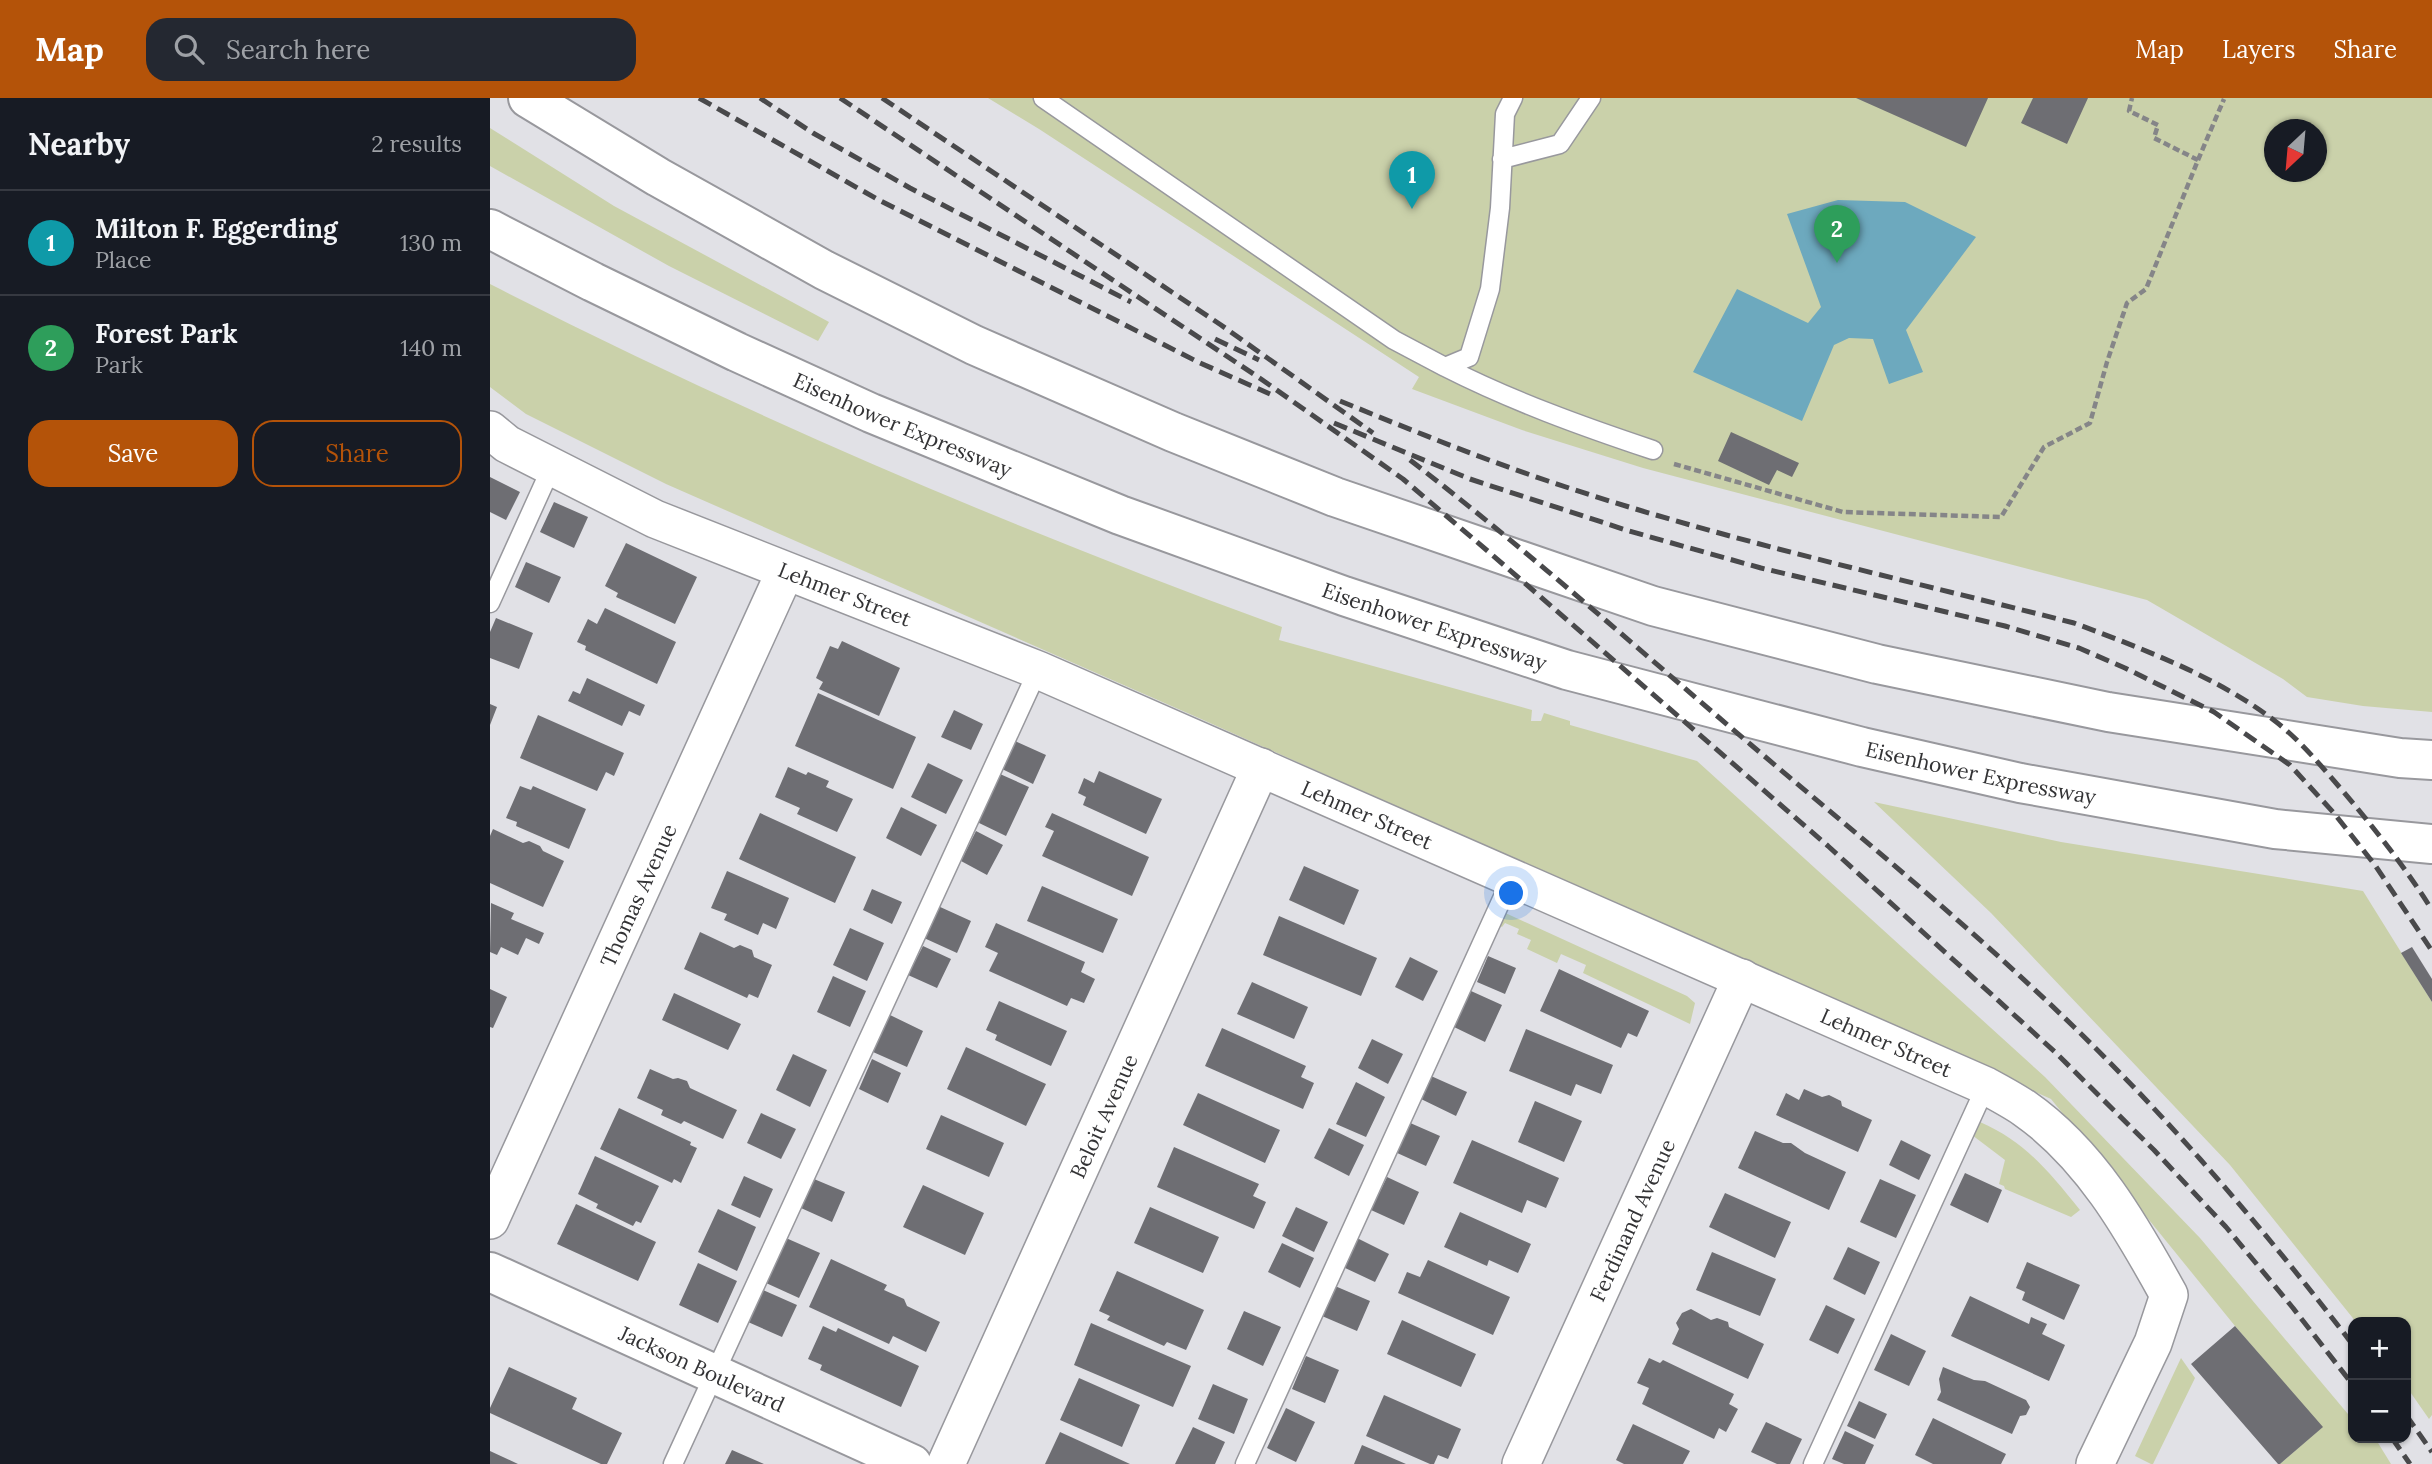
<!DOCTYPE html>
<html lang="en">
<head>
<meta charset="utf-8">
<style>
  body { margin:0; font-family:Lora,serif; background:#242831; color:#f1f3f6 }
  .controls { position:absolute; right:21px; bottom:21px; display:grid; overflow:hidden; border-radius:14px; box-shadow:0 2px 5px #0004 }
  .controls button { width:63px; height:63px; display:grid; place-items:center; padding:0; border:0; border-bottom:2px solid #363941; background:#171b24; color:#f1f3f6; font:35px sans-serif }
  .compass { position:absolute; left:1774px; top:21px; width:63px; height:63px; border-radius:50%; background:#171b24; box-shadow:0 2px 5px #0004; rotate:206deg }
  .you { position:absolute; left:1022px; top:796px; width:24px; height:24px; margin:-18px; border:5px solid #fff; border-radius:50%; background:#1a73e8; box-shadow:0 0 0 10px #1a73e833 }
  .badge { display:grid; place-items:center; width:46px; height:46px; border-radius:50%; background:#b45309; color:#fff; font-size:23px; font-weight:700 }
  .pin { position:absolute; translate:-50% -58px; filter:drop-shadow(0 2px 4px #0008) }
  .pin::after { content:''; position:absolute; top:37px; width:24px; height:21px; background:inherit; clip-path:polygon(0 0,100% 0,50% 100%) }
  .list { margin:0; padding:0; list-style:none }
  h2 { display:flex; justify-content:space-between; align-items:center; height:91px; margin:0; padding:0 28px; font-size:30px }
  h2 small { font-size:23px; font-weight:400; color:#9ea1a6 }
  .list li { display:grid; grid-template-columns:46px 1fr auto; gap:21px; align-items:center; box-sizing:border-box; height:105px; padding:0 28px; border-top:2px solid #363941 }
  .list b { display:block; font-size:26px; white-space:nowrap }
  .list p { margin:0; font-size:23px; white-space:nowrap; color:#9ea1a6 }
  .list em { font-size:23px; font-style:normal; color:#9ea1a6 }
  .actions { display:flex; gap:14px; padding:21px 28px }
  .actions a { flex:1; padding:16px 0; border:2px solid #b45309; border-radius:21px; text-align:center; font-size:24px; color:#b45309 }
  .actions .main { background:#b45309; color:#fff }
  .icon { flex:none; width:38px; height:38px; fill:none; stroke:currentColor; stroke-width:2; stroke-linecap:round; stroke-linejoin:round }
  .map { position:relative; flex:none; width:1942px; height:1366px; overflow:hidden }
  header { display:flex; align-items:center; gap:42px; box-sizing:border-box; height:98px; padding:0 35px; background:#b45309; color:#fff }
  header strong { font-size:33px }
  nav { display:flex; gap:38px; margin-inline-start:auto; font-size:24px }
  .search { width:490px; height:63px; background:#242831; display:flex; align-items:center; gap:18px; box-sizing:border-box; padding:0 24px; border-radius:21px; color:#9ea1a6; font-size:26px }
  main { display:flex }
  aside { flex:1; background:#171b24 }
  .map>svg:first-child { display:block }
</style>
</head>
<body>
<header>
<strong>Map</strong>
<div class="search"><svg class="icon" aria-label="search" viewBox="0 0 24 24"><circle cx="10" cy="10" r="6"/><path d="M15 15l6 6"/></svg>Search here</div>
<nav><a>Map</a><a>Layers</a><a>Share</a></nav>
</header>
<main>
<aside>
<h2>Nearby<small>2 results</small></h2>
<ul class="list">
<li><span class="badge" style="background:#0f9aa8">1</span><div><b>Milton F. Eggerding</b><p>Place</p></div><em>130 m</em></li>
<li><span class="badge" style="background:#2e9e5b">2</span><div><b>Forest Park</b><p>Park</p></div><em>140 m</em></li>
</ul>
<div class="actions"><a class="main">Save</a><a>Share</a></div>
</aside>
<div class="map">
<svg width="1942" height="1366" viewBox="0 0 1942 1366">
  <rect width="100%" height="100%" fill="#e1e1e6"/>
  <path fill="#cad1aa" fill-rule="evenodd" d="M498,0h1444v614l-69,-6 -56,-9 -24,-18 -136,-79 -504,-132 -121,-38 -110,-41 7,-12 -380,-248zM1784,32h42v42h-42z
    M0,30l124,78 215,116 -11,19 -149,-75 -179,-100z
    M0,186c257,131 521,244 792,343l-3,13 253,70 -1,11h10l3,-8 26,8v4l127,36 348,316 155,161 153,182v18h22l16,26h-111l42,-37 -87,-101 -184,-227 -850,-380 -535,-235 -140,-70 -36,-27z
    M1384,704l187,40 302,49 69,111v413l-3,4 -23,-33v-64h-50l-126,-157 -239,-252z
    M1011,813l186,85 8,7 -5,21 -107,-51 3,-8 -25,-11 -4,9 -30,-14 4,-9 -14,-6 2,-5 -14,-6 -3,4 -7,-3z
    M1490,1024c46,20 69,50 100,88l-9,7 -66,-28 -1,-3 -5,-2 6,-24 -33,-25z
    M1691,1260l14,20 -42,86h-2l-16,-8z"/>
  <path fill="#6da9be" d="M1348,102l67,2 71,35 -70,93 17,42 -34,12 -16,-45 -24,-1 -15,7 -32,76 -109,-49 44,-83 71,34 13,-16 -34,-93z"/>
  <path fill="#6e6e73" d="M1366,0h132l-22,49z
    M1543,0h55l-21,46 -46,-21z
    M1241,334l68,31 -7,14 -15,-7 -8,15 -51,-24z
    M0,379l30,15 -14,28 -16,-8z
    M64,404l34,15 -14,31 -34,-16z
    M136,445l71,34 -22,47 -59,-27 2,-4 -13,-7z
    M36,464l35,15 -12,26 -34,-16z
    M115,510l71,34 -19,42 -72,-34 1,-4 -9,-4 11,-23 9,5z
    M6,520l37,15 -14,36 -29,-11v-26z
    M352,543l58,27 -21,48 -60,-27 4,-7 -7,-4 14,-32 8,3z
    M97,580l58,27 -5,11 -11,-5 -7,15 -54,-25 5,-10 7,3z
    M328,595l98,44 -23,52 -98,-43z
    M0,606l7,3 -7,18z
    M464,612l29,14 -12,26 -30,-13z
    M48,617l86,38 -10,23 -8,-4 -9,19 -77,-33z
    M525,643l31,14 -13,29 -31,-15z
    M438,665l35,17 -17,34 -35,-17z
    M298,669l18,8 2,-3 21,9 -3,6 27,12 -16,33 -40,-18 3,-6 -25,-11z
    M609,673l63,28 -16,35 -63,-29 3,-8 -8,-4 6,-15 10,5z
    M510,676l29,13 -23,49 -29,-14z
    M30,688l11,4 2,-4 53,23 -17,40 -53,-23 1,-4 -11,-4z
    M411,709l36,18 -16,31 -35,-18z
    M270,715l96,44 -21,46 -96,-44z
    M562,715l97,44 -17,39 -90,-40 12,-25 -9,-4z
    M3,731l30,14 6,-2 11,5 3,5 21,10 -21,46 -53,-24v-47z
    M486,733l27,14 -16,30 -26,-14z
    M814,768l55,24 -15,35 -55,-25z
    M237,773l62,27 -13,31 -13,-6 -5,12 -34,-15 3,-6 -16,-6z
    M552,788l76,33 -15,34 -76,-32z
    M382,791l30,13 -10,22 -29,-14z
    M1,805l23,10 -3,6 33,14 -5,11 -13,-6 -8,17 -17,-8 -4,8 -7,-3z
    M448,808l33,15 -14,32 -33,-15z
    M789,818l98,42 -16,38 -98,-41z
    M506,825l89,39 -4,10 14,7 -11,24 -13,-5 -4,8 -78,-35 9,-18 -13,-6z
    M360,830l34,15 -17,38 -34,-16z
    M210,834l34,16 6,-3 12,5 2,7 18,8 -14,33 -9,-4 -2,4 -63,-29z
    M433,848l28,13 -14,29 -29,-13z
    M1922,849l20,32v23l-31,-49z
    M998,858l28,12 -11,26 -28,-12z
    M920,859l28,14 -15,30 -28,-14z
    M1069,871l90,42 -12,26 -9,-4 -7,15 -81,-37z
    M343,878l33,15 -16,36 -33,-15z
    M762,884l56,25 -14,32 -57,-25z
    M0,891l17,8 -14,31 -3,-1z
    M981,893l31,14 -17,37 -31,-15z
    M184,895l67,31 -13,26 -66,-30z
    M509,903l68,30 -16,35 -56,-26 2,-5 -11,-5z
    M400,917l33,16 -16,36 -34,-15z
    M732,930l84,38 -5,11 13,6 -11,26 -98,-43z
    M1036,931l87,36 -12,29 -25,-10 -5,12 -62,-25z
    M882,941l31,15 -15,30 -30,-16z
    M476,949l80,37 -20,42 -79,-37z
    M303,956l34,16 -17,37 -34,-17z
    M382,961l29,14 -13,30 -29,-14z
    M160,971l23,10 5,-1 9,3 3,7 47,22 -14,29 -39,-18 -3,3 -20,-9 2,-5 -26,-12z
    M941,978l36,16 -11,24 -35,-17z
    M866,984l29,15 -19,40 -30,-13z
    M1314,991l18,8 7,-2 12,6 1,5 30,14 -14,32 -82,-37 10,-22 13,7z
    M708,995l82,37 -15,33 -82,-38z
    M1045,1003l47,20 -18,41 -46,-20z
    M129,1010l72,34 -1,3 7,3 -16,35 -7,-4 -2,4 -72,-34z
    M271,1015l35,16 -15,30 -34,-16z
    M451,1017l63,28 -15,34 -63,-28z
    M918,1024l32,14 -14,30 -31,-14z
    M839,1030l35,17 -15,31 -35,-18z
    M1265,1033l28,12h8l14,10 41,19 -17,38 -91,-42z
    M982,1042l87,38 -13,30 -19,-8 -5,13 -69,-30z
    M1411,1042l30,15 -12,25 -30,-15z
    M684,1049l85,37 -6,12 13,6 -12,27 -97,-42z
    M105,1058l64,30 -18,37 -5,-2 -3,5 -37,-18 2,-4 -20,-10z
    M1475,1075l37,17 -14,33 -38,-18z
    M254,1078l29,13 -13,29 -29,-13z
    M897,1079l32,15 -15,33 -33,-15z
    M324,1081l31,13 -13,30 -31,-14z
    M1390,1081l36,16 -20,43 -36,-16z
    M433,1087l61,28 -19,42 -62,-28z
    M1235,1095l66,29 -16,36 -66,-31z
    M86,1106l80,38 -18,39 -81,-37z
    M660,1109l69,30 -16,36 -69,-30z
    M806,1109l32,15 -14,30 -32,-16z
    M228,1111l38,18 -19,44 -39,-19z
    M970,1114l71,32 -13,29 -29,-13 -2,6 -43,-19z
    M296,1140l34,15 -21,45 -33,-15z
    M867,1140l32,16 -14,28 -32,-15z
    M792,1145l32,15 -14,30 -32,-16z
    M1358,1149l32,15 -15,33 -32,-16z
    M1222,1154l64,27 -16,37 -64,-26z
    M341,1161l56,26 -3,5 20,9 3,7 33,16 -14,30 -33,-16 -4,8 -80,-37z
    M938,1162l82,37 -17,38 -95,-42 9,-21 13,5z
    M1537,1164l53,23 -16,35 -42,-20 3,-8 -9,-4z
    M208,1165l39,18 -19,42 -39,-18z
    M627,1173l87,39 -18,40 -19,-8 -3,4 -57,-26 3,-4 -11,-5z
    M845,1188l35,15 -13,30 -35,-15z
    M273,1192l34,15 -15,32 -34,-15z
    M1480,1198l59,28 2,-7 16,7 -5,10 23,11 -16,36 -98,-45z
    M1336,1207l29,14 -17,35 -29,-14z
    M1201,1211l20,11 6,-2 11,4 1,5 35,17 -16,35 -76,-35 7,-15 -3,-6 6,-10z
    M754,1213l37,16 -18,39 -36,-17z
    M912,1222l74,34 -15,33 -74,-33z
    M601,1225l100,43 -18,41 -99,-42z
    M333,1228l13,6 2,-4 81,38 -18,41 -81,-37 2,-5 -14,-6z
    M1745,1228l88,101 -43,37h-2l-87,-100z
    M1401,1236l35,17 -17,35 -35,-16z
    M816,1258l33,14 -14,33 -33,-14z
    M1159,1260l11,5 3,-3 71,34 -5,10 9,5 -12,23 -7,-4 -5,11 -72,-35 7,-16 -12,-5z
    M19,1269l68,31 -5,11 50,24 -15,31h-6l-111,-51v-5z
    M1453,1269l31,13 11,1 41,19 4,7 -4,8 -6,1 -8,18 -75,-34 4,-8 -2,-13z
    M589,1280l61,27 -18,42 -62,-27z
    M723,1286l35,15 -14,35 -36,-15z
    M894,1297l77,34 -13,30 -10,-4 -4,9h-4l-64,-28z
    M1369,1303l28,13 -12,25 -28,-13z
    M796,1310l29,14 -19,40 -29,-14z
    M1443,1320l73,36 -5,10h-68l-18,-9z
    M1276,1324l36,17 -12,25h-13l-26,-12z
    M1143,1326l57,27 -7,13h-59l-8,-4z
    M703,1329l32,15 -10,22h-40z
    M1355,1333l29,14 -9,19h-21l-12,-5z
    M570,1334l70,32h-85z
    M872,1347l44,19h-52z
    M242,1352l32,14h-39z
    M0,1353l28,13h-28z"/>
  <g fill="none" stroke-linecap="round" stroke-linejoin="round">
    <defs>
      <path id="lane" d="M553,0l351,242 51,27 24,-10 21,-68 10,-81 5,-94 8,-16
        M1012,61l58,-15 31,-46
        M955,269c67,34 136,59 208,83
        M0,505l62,-137
        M183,1366l365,-794
        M755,1366l267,-587
        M1323,1366l173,-378"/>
      <g id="street">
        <path id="s1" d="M0,332l17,14 148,75 383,151 948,416c13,7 26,14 38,22 66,46 107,118 145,187l-16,48 -58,121"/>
        <path id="s2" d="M0,1122l295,-648"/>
        <path id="s3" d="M456,1366l315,-697"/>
        <path id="s4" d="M1031,1366l221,-486"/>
      </g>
      <g id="secondary">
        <path id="s5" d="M0,1174l422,192"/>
      </g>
      <g id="highway">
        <path d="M38,0l130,79 166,93 150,75 199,87 162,65 318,109 224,58 231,48 292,46 32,2"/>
        <path id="s6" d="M0,131l103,53 144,70 134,61 249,102 224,81 223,74 295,77 158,36 255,46 157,15"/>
      </g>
    </defs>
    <use href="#lane" stroke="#98989d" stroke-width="21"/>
    <use href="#street" stroke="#98989d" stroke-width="40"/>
    <use href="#secondary" stroke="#98989d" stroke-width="42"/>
    <use href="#highway" stroke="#98989d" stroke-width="42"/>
    <path stroke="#858588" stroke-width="4.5" stroke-dasharray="7 3.5" stroke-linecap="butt" d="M1708,62l26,-61
      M1184,366l169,48 158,5 43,-70 46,-24 17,-61 20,-59 19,-14 52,-129 -44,-22 4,-13 -29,-14 3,-13"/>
    <use href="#lane" stroke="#fff" stroke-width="18"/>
    <use href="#street" stroke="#fff" stroke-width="37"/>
    <use href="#secondary" stroke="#fff" stroke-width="38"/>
    <use href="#highway" stroke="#fff" stroke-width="38"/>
    <path stroke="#49494b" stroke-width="5" stroke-dasharray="14 7" stroke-linecap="butt" d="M209,0l178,101 321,163 72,32
      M270,0l53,35 97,55 221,114
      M350,0l421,281 142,100 87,74 338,293 227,206 99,98 72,77 67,81 60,77
      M392,0l339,227 152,108
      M725,241l44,21
      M850,303c69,28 137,56 208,80 171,58 350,97 526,142 69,26 142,53 201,98 26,20 46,45 67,69 33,39 63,77 90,120
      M844,325l136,56 159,52 132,37 244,58 74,22 46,20 89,44 76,53 43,47 42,53 57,86
      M920,362c117,90 228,189 340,284 110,93 221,183 324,283 101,98 194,207 279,318
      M1916,1317l26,37
      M1902,1340l18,26"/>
  </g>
  <g text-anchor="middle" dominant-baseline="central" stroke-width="7" stroke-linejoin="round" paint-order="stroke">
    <g font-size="21" fill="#333335" stroke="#e1e1e6">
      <text stroke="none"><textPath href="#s6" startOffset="457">Eisenhower Expressway</textPath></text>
      <text stroke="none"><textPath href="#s1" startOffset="392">Lehmer Street</textPath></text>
      <text stroke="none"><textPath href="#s6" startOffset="1026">Eisenhower Expressway</textPath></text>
      <text stroke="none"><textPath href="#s6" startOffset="1592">Eisenhower Expressway</textPath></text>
      <text stroke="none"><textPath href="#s1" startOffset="959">Lehmer Street</textPath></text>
      <text stroke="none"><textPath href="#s2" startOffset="357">Thomas Avenue</textPath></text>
      <text stroke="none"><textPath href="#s1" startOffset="1526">Lehmer Street</textPath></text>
      <text stroke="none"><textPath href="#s3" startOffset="382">Beloit Avenue</textPath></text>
      <text stroke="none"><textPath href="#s4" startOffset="268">Ferdinand Avenue</textPath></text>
      <text stroke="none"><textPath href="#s5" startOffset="233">Jackson Boulevard</textPath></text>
    </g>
  </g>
</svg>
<div class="controls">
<button>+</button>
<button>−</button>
</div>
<svg class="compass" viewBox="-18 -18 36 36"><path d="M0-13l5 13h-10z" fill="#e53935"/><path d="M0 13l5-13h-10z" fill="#9ea1a6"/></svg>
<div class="you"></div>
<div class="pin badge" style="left:922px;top:111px;background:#0f9aa8">1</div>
<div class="pin badge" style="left:1347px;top:165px;background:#2e9e5b">2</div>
</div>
</main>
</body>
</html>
